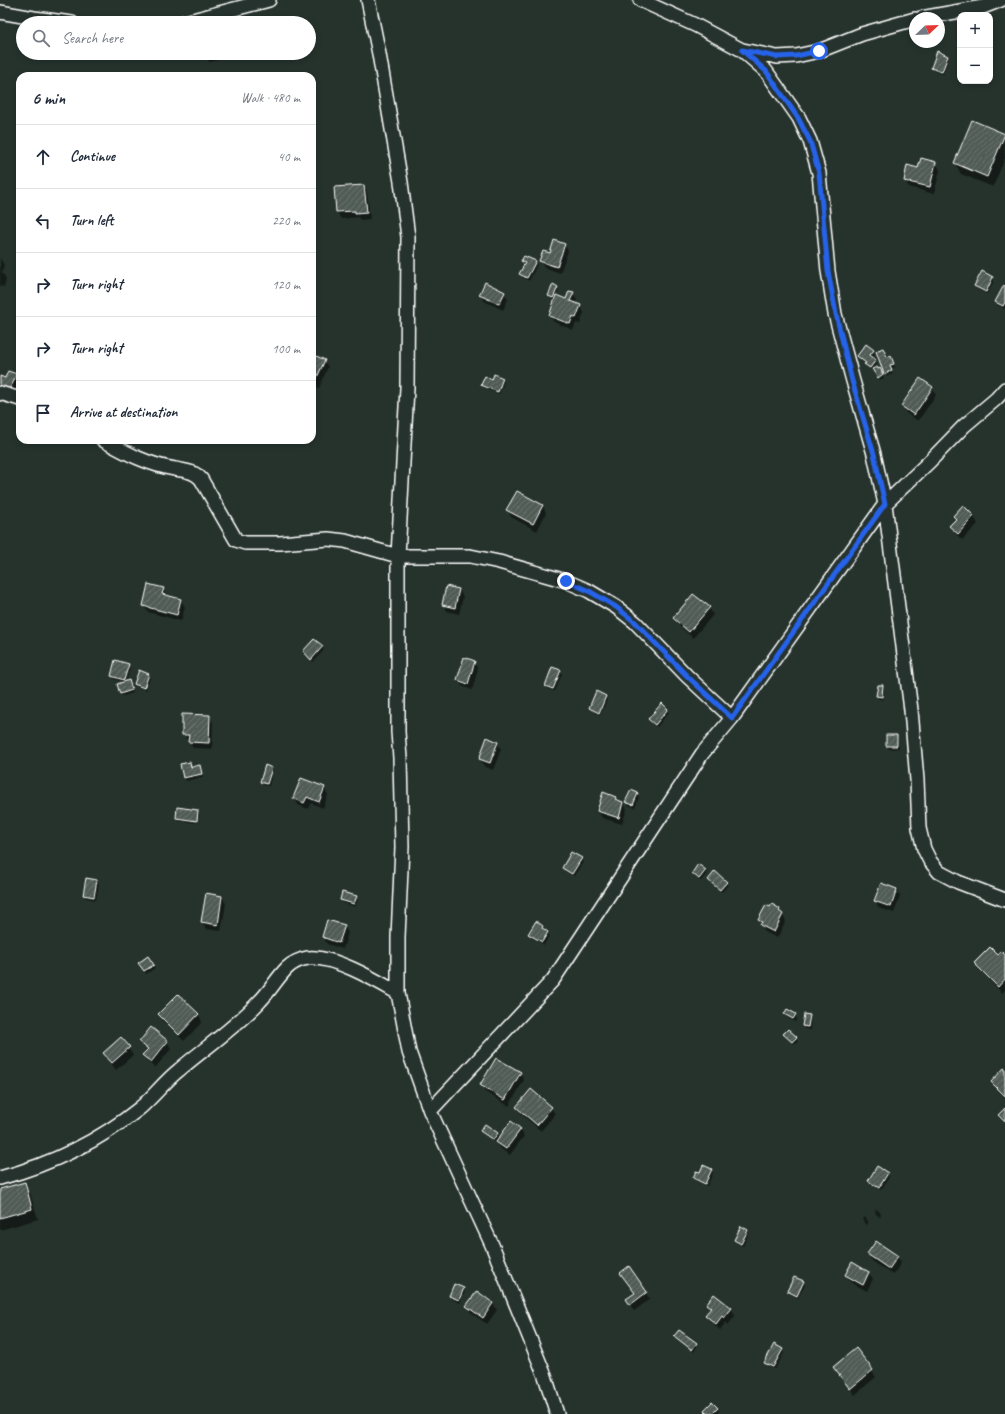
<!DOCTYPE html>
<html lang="en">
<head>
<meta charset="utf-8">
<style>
  body { margin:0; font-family:Caveat,sans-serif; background:#f2f2f3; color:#1f2937 }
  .controls { position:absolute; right:12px; top:12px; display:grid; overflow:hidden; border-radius:8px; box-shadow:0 2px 6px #0003 }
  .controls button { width:36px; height:36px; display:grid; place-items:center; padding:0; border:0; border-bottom:1px solid #e0e1e3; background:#fff; color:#1f2937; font:20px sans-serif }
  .compass { position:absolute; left:909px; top:12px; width:36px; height:36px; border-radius:50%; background:#fff; box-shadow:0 2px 6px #0003; rotate:67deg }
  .stop { position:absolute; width:12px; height:12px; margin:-9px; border:3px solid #2563eb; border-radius:50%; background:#fff }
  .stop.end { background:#2563eb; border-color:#fff; box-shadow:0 1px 4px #0008 }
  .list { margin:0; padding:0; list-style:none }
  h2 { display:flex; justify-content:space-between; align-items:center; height:52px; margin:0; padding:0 16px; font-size:17px }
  h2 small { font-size:13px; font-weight:400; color:#747a83 }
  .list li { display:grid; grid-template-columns:26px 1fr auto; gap:12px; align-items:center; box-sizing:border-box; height:64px; padding:0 16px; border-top:1px solid #e0e1e3 }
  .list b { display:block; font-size:15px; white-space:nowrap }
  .list em { font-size:13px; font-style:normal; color:#747a83 }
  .icon { flex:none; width:22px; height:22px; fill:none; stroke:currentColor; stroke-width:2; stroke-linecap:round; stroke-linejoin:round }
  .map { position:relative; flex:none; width:1005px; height:1414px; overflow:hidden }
  .search { position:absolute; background:#fff; box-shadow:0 2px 6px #0003; left:16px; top:16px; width:300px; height:44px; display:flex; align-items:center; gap:10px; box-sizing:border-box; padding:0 14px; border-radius:22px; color:#747a83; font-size:15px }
  .panel { position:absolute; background:#fff; box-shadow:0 2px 6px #0003; left:16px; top:72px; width:300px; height:372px; border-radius:12px }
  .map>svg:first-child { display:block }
</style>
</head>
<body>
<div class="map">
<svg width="1005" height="1414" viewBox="0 0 1005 1414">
  <defs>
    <pattern id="building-hatch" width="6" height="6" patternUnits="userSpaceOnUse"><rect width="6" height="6" fill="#515c57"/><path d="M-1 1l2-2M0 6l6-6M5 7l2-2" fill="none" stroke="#6b7470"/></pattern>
  </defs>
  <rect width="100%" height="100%" fill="#26332d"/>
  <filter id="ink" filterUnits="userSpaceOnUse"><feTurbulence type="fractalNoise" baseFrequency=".025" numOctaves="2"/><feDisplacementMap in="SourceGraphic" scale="8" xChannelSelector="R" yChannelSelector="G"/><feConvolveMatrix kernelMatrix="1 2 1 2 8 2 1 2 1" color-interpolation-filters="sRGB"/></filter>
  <g filter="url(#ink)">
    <path fill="#0007" d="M206,53h11l1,7 -9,2z
      M947,56l2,3 -6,15 -9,-3 -2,-3z
      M1004,135l1,23 -12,29 -32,-13 -6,-11z
      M936,163l4,7 -6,24 -25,-7 -4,-6 14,-12z
      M364,186l3,6 3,27 -10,1 -2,-3 -17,2 -4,-7 -2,-24z
      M564,244l4,7 -8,22 -16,-6 -3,-6z
      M0,258l4,7 -2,7 4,7 -2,8 -4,-1z
      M523,261l12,1 2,3 -8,16 -7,-4 -2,-3 5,-9z
      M982,272l11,6 1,3 -7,13 -10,-5 -2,-3z
      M557,287l2,3 -3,6 11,4 6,-7 4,7 -2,4 6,2 3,7 -4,11 -4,-1 -3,7 -19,-8 -4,-6 5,-15 -4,-2 -2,-3z
      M1005,287v22l-8,-4 -1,-3z
      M504,293l4,6 -5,11 -19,-9 -4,-6z
      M873,351l2,3 -3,4 5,6 -5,7 -14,-15z
      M312,355l12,5 4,7 -9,21 -7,-3z
      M887,358l5,2 3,7 -4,2 2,5 -6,2 -2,-3z
      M879,369l5,9 -4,2 -7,-10z
      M16,375l4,7 -8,17 -12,-21 6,1z
      M495,376l8,3 1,3 -5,12 -15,-6 -2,-3 10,-4z
      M932,388l4,7 -18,26 -12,-8 -4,-7z
      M517,492l26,14 3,7 -9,18 -26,-14 -3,-7z
      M963,507l11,10 4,7 -16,16 -8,-8 -4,-6 6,-6 -2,-4z
      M163,589l4,7 14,4 4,7 -4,14 -33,-9 -4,-6z
      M459,590l4,7 -4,17 -12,-3 -4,-7z
      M709,608l4,7 -20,23 -15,-13 -4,-7z
      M314,640l10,10 -11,12 -9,-11z
      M474,662l4,7 -6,21 -10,-4 -4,-6z
      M128,665l2,3 -4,14 3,-1 4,12 -10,3 -2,-2 4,-12 -11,-3 -2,-3z
      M560,671l2,3 -7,17 -7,-2 -2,-3z
      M148,674l2,4 -4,12 -9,-3 -1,-3z
      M883,686l1,3 -1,11 -4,-1 -2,-3z
      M606,697l1,3 -7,15 -8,-4 -2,-3z
      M668,709l1,3 -12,15 -6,-4 -2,-3z
      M209,716l4,7 -1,26 -19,-1 -10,-14z
      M896,736l2,3 1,9 -10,1 -2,-3z
      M497,742l4,7 -8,21 -9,-4 -4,-7z
      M189,763l2,5 8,-2 4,11 -17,4 -5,-16z
      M272,768l1,3 -4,15 -6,-1 -2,-3z
      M324,788l4,7 -5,13 -12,-5 -3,6 -10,-4 -3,-7z
      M637,794l2,3 -4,11 -7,-3 -1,-3z
      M615,797l2,4 6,2 4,6 -5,15 -20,-6 -4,-7z
      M198,811l1,3 -1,9 -20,-2 -1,-3z
      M581,859l2,3 -9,14 -9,-5 -2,-3z
      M705,870l2,3 -6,8 -6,-4 -2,-3z
      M709,880l17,2 2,3 -6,7z
      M97,881l2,3 -3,16 -10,-2 -2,-3z
      M896,889l4,7 -6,17 -15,-5 -4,-7z
      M206,894l16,3 4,7 -5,27 -15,-2 -4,-7z
      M356,897l2,3 -3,7 -12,-4 -2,-3z
      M771,908l8,1 7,12 -9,17 -12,-6 -6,-12z
      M344,926l4,7 -5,16 -16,-5 -4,-7z
      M542,926l1,4 5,3 1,3 -5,9 -13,-8 -2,-3z
      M998,956h7v34l-3,3 -23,-24 -4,-6z
      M148,958l7,10 -9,6 -6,-11z
      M178,995l21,20 3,7 -18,19 -21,-20 -4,-7z
      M785,1014l10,1 2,3 -2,4 -8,-5z
      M809,1016l2,3 -1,11 -5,-1 -2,-3z
      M151,1028l17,14 3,7 -16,19 -7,-6 -4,-7 3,-4 -7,-9z
      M784,1034l12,4 2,3 -4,3z
      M121,1039l12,16 -17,15 -12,-16z
      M1005,1070v28l-9,-10 -4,-6z
      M520,1073l4,7 -15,26 -24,-14 -4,-7z
      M517,1107h34l4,7 -14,17 -20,-17z
      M520,1129l4,7 -14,19 -9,-6 -5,-8 -1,1 -12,-8 -2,-3 16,2 3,5z
      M711,1170l2,3 -6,13 -11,-5 -2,-3 6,-4z
      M888,1174l1,3 -8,13 -10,-6 -2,-3z
      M24,1183l6,10 8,26 -38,11v-40z
      M876,1209l4,3 1,4 -1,1 -4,-3 -1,-4z
      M865,1217l3,4v4l-3,-1 -2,-3 -1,-2z
      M748,1230l1,3 -6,13 -6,-3 -2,-3z
      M868,1254l29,2 4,7 -8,12 -21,-14z
      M628,1268l22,31 -16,12 -7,-11 9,-7z
      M869,1273l4,6 -6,12 -17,-9 -4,-7z
      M803,1282l2,3 -7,13 -8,-4 -2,-3z
      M463,1289l2,3 -5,11 -9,-4 -1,-3z
      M477,1292l16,12 4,6 -10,14 -16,-11 -4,-7z
      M715,1295l17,14 3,7 -7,9 -2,-3 -6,8 -9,-8 -4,-7 4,-5 -4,-6z
      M676,1336l20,8 1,3 -3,5 -17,-13z
      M782,1350l2,3 -9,16 -8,-3 -1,-3z
      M855,1350l21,27 -21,18 -21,-28z
      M717,1408l2,3 -2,3h-9l-3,-4z"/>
    <path fill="url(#building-hatch)" stroke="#fff" d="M937,51l11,5 -6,16 -11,-4z
      M205,53h11l1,3 -11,3z
      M972,120l33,14 -18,43 -33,-14z
      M921,158l15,4 -6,25 -26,-6 3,-16 11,3z
      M364,185l3,27 -12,1v-2l-19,1 -2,-25z
      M554,240l11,4 -8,23 -18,-6 4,-10 7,2z
      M524,256l12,5 -9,17 -8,-4 6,-11 -4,-2z
      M982,271l11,6 -7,15 -12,-6z
      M485,282l20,10 -6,12 -20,-9z
      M553,284l5,3 -5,11 -5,-2z
      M1004,285l1,1v16l-2,4 -8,-4z
      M569,291l5,1 -4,9 11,4 -5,13 -3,-2 -3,8 -21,-8 7,-21 10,4z
      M866,344l8,6 -4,5 6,5 -6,8 -6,-4 2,-1 -9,-7z
      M883,348l4,9 4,-1 3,8 -4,1 2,5 -8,4 -8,-23z
      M312,354l13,6 -10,22 -3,-1z
      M877,367l1,2 2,-1 3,6 -5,4 -6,-9z
      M8,371l9,3 -9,19 -8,-4v-13l5,2z
      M494,374l9,4 -5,14 -17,-7 4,-9 7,4z
      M920,378l13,9 -19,28 -13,-9z
      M517,491l26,14 -10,19 -27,-14z
      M963,505l11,11 -16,18 -9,-8 7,-7 -3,-3z
      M148,584l16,4 -2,6 19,5 -4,16 -34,-9z
      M446,586l13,3 -4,19 -13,-3z
      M693,594l17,13 -21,25 -16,-14z
      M314,639l9,7 -12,14 -8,-9z
      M464,657l11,4 -7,23 -11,-4z
      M115,660l14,4 -5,16 -13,-4z
      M552,667l9,3 -8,19 -8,-3z
      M139,670l10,4 -5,14 -10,-4z
      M129,680l3,10 -12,4 -3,-10z
      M878,685h5l-1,12 -6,-1z
      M596,691l10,5 -7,17 -10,-5z
      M662,703l6,6 -13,16 -7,-6z
      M182,714l28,1 -1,28 -21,-1 1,-7h-7z
      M886,735h11v11h-11z
      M487,737l11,5 -8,21 -11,-4z
      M190,762l1,5 9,-2 2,9 -19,4 -3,-14z
      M265,765l7,3 -5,16 -7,-2z
      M301,778l24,9 -6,15 -12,-5 -3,6 -11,-5z
      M631,790l7,3 -5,12 -8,-3z
      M603,792l13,5 -1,2 8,3 -4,16 -22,-7z
      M177,807l21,3 -1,11 -21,-3z
      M571,852l11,6 -10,16 -10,-6z
      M698,864l8,6 -7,9 -7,-6z
      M715,871l12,11 -7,8 -12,-10z
      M86,878l11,2 -3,17 -11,-2z
      M881,883l16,6 -6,18 -17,-6z
      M342,892l15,4 -3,8 -14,-4z
      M206,893l16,3 -4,29 -17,-3z
      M772,904l8,5 -1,2 4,3 -9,18 -14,-7 2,-3 -4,-2 8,-15 4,2z
      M327,920l18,5 -6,18 -17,-6z
      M536,921l7,5 -1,2 6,4 -6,10 -14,-8z
      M990,947l8,8 3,-4 4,4v24l-7,8 -24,-24z
      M148,956l6,9 -10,6 -6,-8z
      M178,994l21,20 -20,21 -21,-21z
      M787,1009l9,5 -3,5 -9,-5z
      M804,1014l6,1 -2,12 -6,-1z
      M151,1027l17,14 -17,21 -9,-7 6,-6 -9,-7z
      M788,1029l9,8 -5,5 -9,-8z
      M121,1037l9,10 -18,16 -9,-10z
      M496,1058l25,14 -16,28 -25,-15z
      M1004,1068l1,1v27l-14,-14z
      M531,1089l21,18 -15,18 -21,-18z
      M1005,1108v12l-1,1 -6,-6z
      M511,1121l10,8 -15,20 -10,-7z
      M485,1124l13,9 -5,7 -13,-9z
      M703,1165l9,4 -7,15 -12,-6 3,-7 4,1z
      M877,1166l11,7 -9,15 -11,-7z
      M25,1182l7,27 -32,9v-29z
      M741,1226l7,4 -7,14 -7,-4z
      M876,1241l22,15 -9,13 -22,-15z
      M852,1262l17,10 -6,13 -18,-10z
      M629,1266l18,26 -17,13 -4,-6 9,-6 -15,-20z
      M794,1277l10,4 -7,15 -10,-5z
      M454,1284l10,4 -5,12 -10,-4z
      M477,1291l16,12 -10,15 -17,-12z
      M714,1294l18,14 -8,10 -2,-2 -6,8 -11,-9 6,-7 -5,-4z
      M679,1330l18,13 -5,7 -18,-14z
      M774,1344l9,5 -10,18 -9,-4z
      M856,1348l17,22 -23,19 -17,-22z
      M712,1402l6,6 -6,6h-4l-4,-4z"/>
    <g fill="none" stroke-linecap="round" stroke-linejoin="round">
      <defs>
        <path id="street" d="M368,0l11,54 22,128 7,55 -1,151 -9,168v176l2,26 2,89 -4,90v56l11,59 21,59 62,134 53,131 12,38
          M640,0l55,25 47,25 24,21 33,47 11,23 9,32 9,98 7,43 18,67 21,73 11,50 26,206 6,70 2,48 5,21 6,12 9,11 19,10 47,18
          M0,12l34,6 38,5
          M921,18l62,-11 18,-7
          M181,23l88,-23
          M743,50l34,7 19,-1 23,-5 43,-17 53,-15
          M0,393l20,6
          M103,440c23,13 46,25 72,29 11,2 19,2 26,10l35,61 9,3h35l48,-4 17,2 53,15h72l29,6 67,19 23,10 27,16 19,15 52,54 45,42
          M430,1111l123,-131 149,-226 30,-36 153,-214 45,-43 34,-35 32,-27 9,-10
          M0,1178c52,-14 98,-36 140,-70 14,-12 25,-27 39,-38 27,-23 57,-43 81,-69 10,-10 17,-23 27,-33 5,-5 14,-9 21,-10 25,-3 69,23 90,35"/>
      </defs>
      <use href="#street" stroke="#fff" stroke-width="16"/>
      <use href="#street" stroke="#26332d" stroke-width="13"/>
    </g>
  </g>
  <g fill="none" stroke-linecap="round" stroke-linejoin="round" filter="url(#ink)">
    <path stroke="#2563eb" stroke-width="5" d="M566,581l23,10 27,16 19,15 52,54 45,42 153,-214 -11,-50 -22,-73 -16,-67 -8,-43 -9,-98 -9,-32 -12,-23 -32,-47 -24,-21 35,7 19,-1 23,-5"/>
  </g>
</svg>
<div class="controls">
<button>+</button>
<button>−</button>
</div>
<svg class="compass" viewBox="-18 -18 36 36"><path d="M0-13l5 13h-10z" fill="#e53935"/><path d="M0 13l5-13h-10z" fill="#747a83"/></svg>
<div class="stop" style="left:819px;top:51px"></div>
<div class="stop end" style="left:566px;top:581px"></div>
<div class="search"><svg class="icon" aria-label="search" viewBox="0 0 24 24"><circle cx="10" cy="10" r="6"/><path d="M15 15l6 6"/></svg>Search here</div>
<section class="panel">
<h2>6 min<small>Walk · 480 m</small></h2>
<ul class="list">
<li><svg class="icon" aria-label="ahead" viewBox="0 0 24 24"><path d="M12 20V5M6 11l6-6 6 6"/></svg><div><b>Continue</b></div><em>40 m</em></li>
<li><svg class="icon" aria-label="left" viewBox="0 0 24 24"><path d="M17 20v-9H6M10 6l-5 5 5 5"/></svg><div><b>Turn left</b></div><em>220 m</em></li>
<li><svg class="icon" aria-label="right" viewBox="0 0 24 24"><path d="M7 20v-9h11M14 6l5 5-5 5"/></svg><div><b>Turn right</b></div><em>120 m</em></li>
<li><svg class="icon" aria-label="right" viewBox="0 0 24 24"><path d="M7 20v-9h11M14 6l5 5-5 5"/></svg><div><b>Turn right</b></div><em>100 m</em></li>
<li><svg class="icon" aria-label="arrive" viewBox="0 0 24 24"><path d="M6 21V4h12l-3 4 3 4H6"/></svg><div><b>Arrive at destination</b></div></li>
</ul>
</section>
</div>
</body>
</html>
